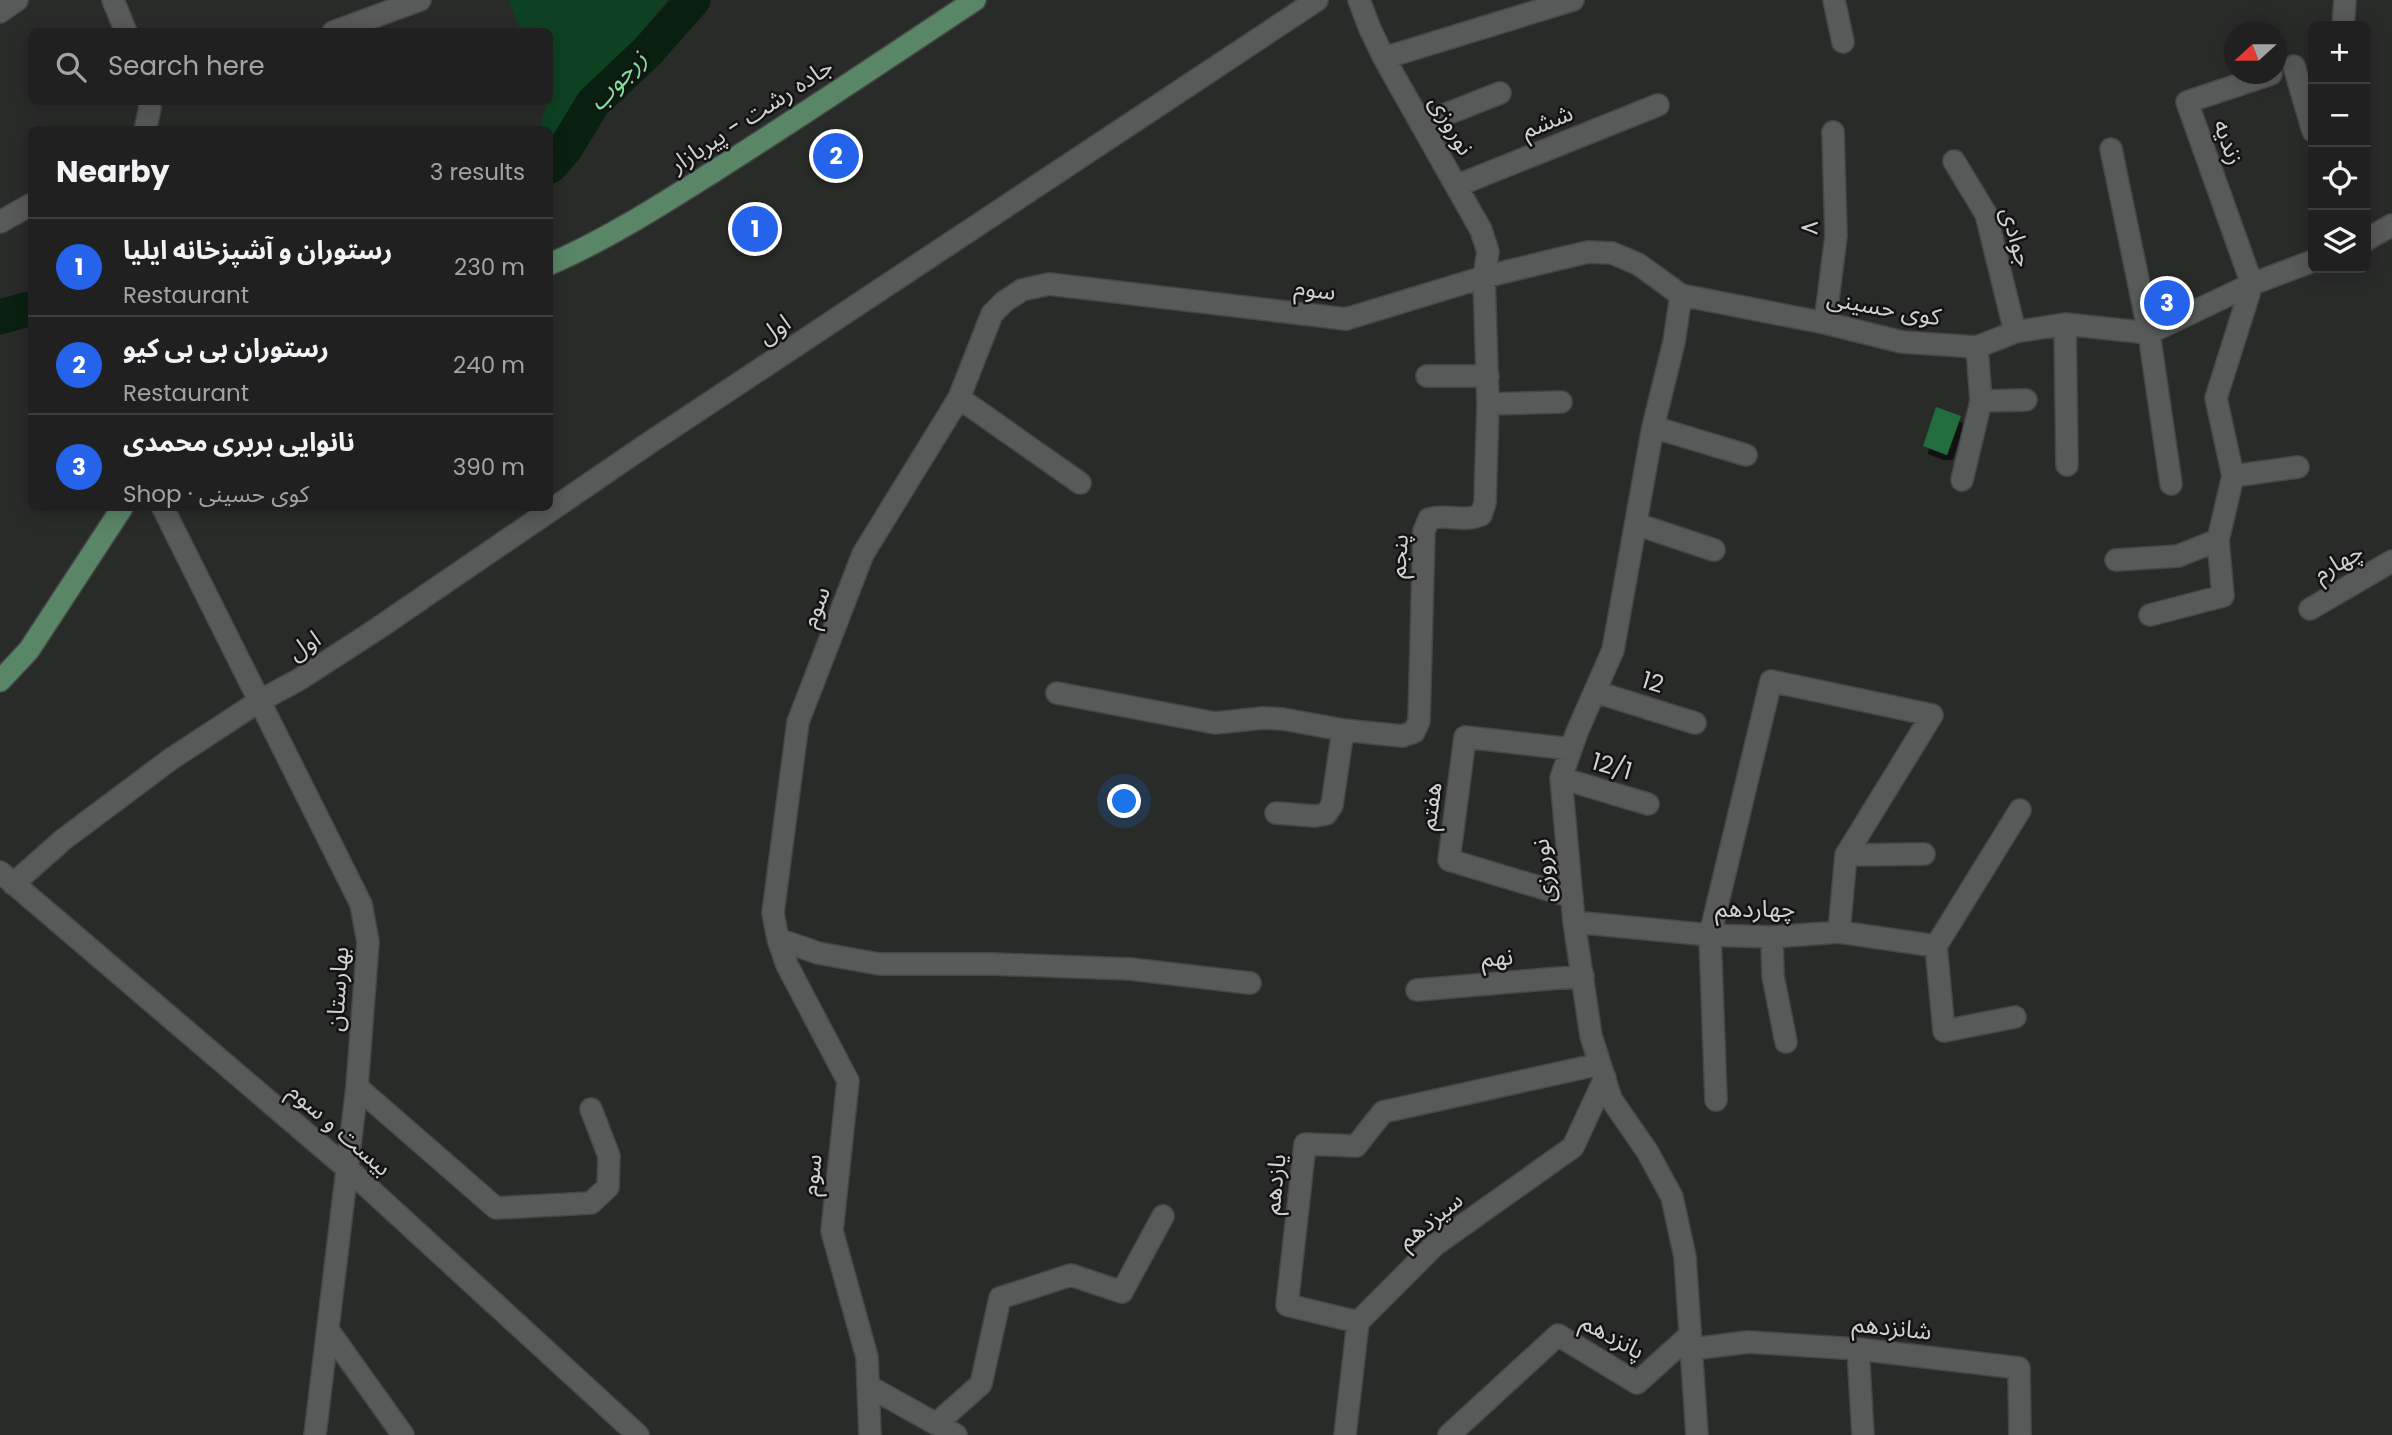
<!DOCTYPE html>
<html lang="en">
<head>
<meta charset="utf-8">
<style>
  body { margin:0; font-family:Poppins,"Noto Sans Arabic",sans-serif; background:#272828; color:#f1f3f6 }
  .controls { position:absolute; right:21px; top:21px; display:grid; overflow:hidden; border-radius:10px; box-shadow:0 4px 18px #0003 }
  .controls button { width:63px; height:63px; display:grid; place-items:center; padding:0; border:0; border-bottom:2px solid #3c3e3d; background:#1f201f; color:#f1f3f6; font:35px sans-serif }
  .compass { position:absolute; left:2224px; top:21px; width:63px; height:63px; border-radius:50%; background:#1f201f; box-shadow:0 4px 18px #0003; rotate:249deg }
  .you { position:absolute; left:1125px; top:802px; width:24px; height:24px; margin:-18px; border:5px solid #fff; border-radius:50%; background:#1a73e8; box-shadow:0 0 0 10px #1a73e833 }
  .badge { display:grid; place-items:center; width:46px; height:46px; border-radius:50%; background:#2563eb; color:#fff; font-size:23px; font-weight:700 }
  .pin { position:absolute; translate:-50% -50%; border:4px solid #fff; box-shadow:0 2px 7px #0006 }
  .list { margin:0; padding:0; list-style:none }
  h2 { display:flex; justify-content:space-between; align-items:center; height:91px; margin:0; padding:0 28px; font-size:30px }
  h2 small { font-size:23px; font-weight:400; color:#a1a3a4 }
  .list li { display:grid; grid-template-columns:46px 1fr auto; gap:21px; align-items:center; box-sizing:border-box; height:98px; padding:0 28px; border-top:2px solid #3c3e3d }
  .list b { display:block; font-size:26px; white-space:nowrap }
  .list p { margin:0; font-size:23px; white-space:nowrap; color:#a1a3a4 }
  .list em { font-size:23px; font-style:normal; color:#a1a3a4 }
  .icon { flex:none; width:38px; height:38px; fill:none; stroke:currentColor; stroke-width:2; stroke-linecap:round; stroke-linejoin:round }
  .map { position:relative; flex:none; width:2392px; height:1435px; overflow:hidden }
  .search { position:absolute; background:#1f201f; box-shadow:0 4px 18px #0003; left:28px; top:28px; width:525px; height:77px; display:flex; align-items:center; gap:18px; box-sizing:border-box; padding:0 24px; border-radius:10px; color:#a1a3a4; font-size:26px }
  .panel { position:absolute; background:#1f201f; box-shadow:0 4px 18px #0003; left:28px; top:126px; width:525px; height:385px; border-radius:10px }
  .map>svg:first-child { display:block }
</style>
</head>
<body>
<div class="map">
<svg width="2392" height="1435" viewBox="0 0 2392 1435">
  <defs>
    <filter id="shadow"><feDropShadow dx="4.5" dy="8" stdDeviation="0" flood-color="#0009"/></filter>
  </defs>
  <rect width="100%" height="100%" fill="#292b29"/>
  <path fill="#0e4122" d="M509,0h158l-99,123 -18,19v-12l-11,-1 7,-21 -2,-6h6v-70l-30,-1z"/>
  <g fill="none" stroke-linecap="round" stroke-linejoin="round">
    <path stroke="#092010" stroke-width="35" d="M550,166l15,-17 28,-46 54,-51 46,-52
      M0,317l32,-9"/>
  </g>
  <path fill="#226d3e" filter="url(#shadow)" d="M1936,407l25,9 -14,39 -24,-9z"/>
  <g fill="none" stroke-linecap="round" stroke-linejoin="round">
    <defs>
      <path id="street" d="M113,0l13,32
        M1834,0l9,42
        M0,12l17,-12
        M2343,26l2,-26
        M333,32l87,-32
        M1384,58l189,-58
        M2294,66l19,65
        M1421,124l79,-31
        M145,130l5,-22 -1,-6
        M2111,149l38,184 22,151
        M1954,161l32,53 29,118
        M1456,186l202,-81
        M0,222l32,-18
        M2366,240l26,-15
        M1681,295l-7,47 -21,85 -40,223 -36,82 -16,46 13,144 17,114 20,63 36,52 25,46 13,60 12,178
        M1825,323l11,-87 -3,-104
        M2065,324l2,141
        M1427,376h61
        M959,398l121,85
        M1981,401l45,-1
        M1488,404l73,-2
        M1653,427l93,28
        M2233,476l65,-9
        M1962,480l19,-79 -4,-54
        M163,508l198,396 7,38 -11,145 -42,348
        M1636,524l78,26
        M2116,560l62,-4 40,-16
        M2310,609l82,-48
        M2150,615l73,-19 -5,-56 15,-64 -17,-78 36,-114 -65,-182 84,-28
        M1596,692l99,31
        M1057,693l158,30 48,-5 20,1 60,11 59,6 12,-4 5,-11 5,-190 5,-12c18,-6 33,4 52,-4l4,-12 3,-99 -4,-127 4,-25 -7,-22 -97,-172 -14,-29 -11,-29
        M1571,749l-106,-12 -16,123 123,37
        M1561,778l87,26
        M1276,813l39,3 11,-2 6,-9 11,-75
        M1846,855l78,-1
        M0,872l349,298 289,265
        M13,884l51,-45 107,-80 90,-59 39,-21 77,-50 275,-188 665,-441
        M1574,922l136,13 62,2 67,-5 97,14
        M1772,937l1,39 13,66
        M778,939l40,14 61,11h114l137,5 120,14
        M1417,990l166,-14
        M2015,1017l-71,14 -8,-85 84,-136
        M357,1087l139,121 95,-5 17,-16 1,-31 -18,-47
        M1716,1100l-6,-165 61,-254 161,34 -86,140 -7,77
        M1358,1322l-71,-17 18,-161 51,2 27,-34 217,-48
        M328,1330l75,105
        M1692,1349l56,-7 110,7 161,19 1,67
        M1858,1349l5,86
        M868,1386l88,49
        M936,1424l45,-40 19,-86 71,-23 51,17 41,-76
        M870,1435l-3,-78 -35,-126 16,-150 -61,-116 -9,-26 -5,-26 25,-191 65,-168 96,-156 33,-84 13,-13 17,-11 27,-6 297,35 138,-42 70,-17 34,-8 24,1 26,11 43,31 144,28 77,19 75,5 38,-15 50,-8 84,9 103,-49 61,-23
        M1345,1435l13,-113 77,-77 138,-98 32,-69
        M1449,1435l109,-100 79,48 53,-48"/>
      <path id="primary" d="M550,264c58,-25 112,-60 166,-94 87,-55 173,-113 259,-170
        M0,681l29,-31 93,-142"/>
    </defs>
    <use href="#street" stroke="#464847" stroke-width="24"/>
    <use href="#primary" stroke="#464847" stroke-width="24"/>
    <use href="#street" stroke="#575a58" stroke-width="21"/>
    <use href="#primary" stroke="#5a8668" stroke-width="21"/>
  </g>
  <g text-anchor="middle" dominant-baseline="central" stroke-width="5" stroke-linejoin="round" paint-order="stroke">
    <g font-size="24" fill="#d0d1d0" stroke="#121312">
      <text transform="translate(751 115) rotate(-33)">جاده رشت - پیربازار</text>
      <text transform="translate(1547 121) rotate(-22)">ششم</text>
      <text transform="translate(1452 125) rotate(60)">نوروزی</text>
      <text transform="translate(2229 142) rotate(70)">زندیه</text>
      <text transform="translate(1809 228) rotate(-89)">۸</text>
      <text transform="translate(2017 237) rotate(74)">جوادی</text>
      <text transform="translate(1315 289) rotate(7)">سوم</text>
      <text transform="translate(1884 307) rotate(10)">کوی حسینی</text>
      <text transform="translate(774 329) rotate(-34)">اول</text>
      <text transform="translate(1398 556) rotate(-86)">پنجم</text>
      <text transform="translate(2338 562) rotate(-30)">چهارم</text>
      <text transform="translate(815 607) rotate(-69)">سوم</text>
      <text transform="translate(304 645) rotate(-33)">اول</text>
      <text transform="translate(1653 682) rotate(17)">12</text>
      <text transform="translate(1612 766) rotate(16)">12/1</text>
      <text transform="translate(1430 806) rotate(-82)">هفتم</text>
      <text transform="translate(1543 871) rotate(-96)">نوروزی</text>
      <text x="1755" y="908">چهاردهم</text>
      <text transform="translate(1497 957) rotate(-5)">نهم</text>
      <text transform="translate(337 989) rotate(-86)">بهارستان</text>
      <text transform="translate(340 1129) rotate(41)">بیست و سوم</text>
      <text transform="translate(811 1175) rotate(-84)">سوم</text>
      <text transform="translate(1274 1184) rotate(-84)">یازدهم</text>
      <text transform="translate(1430 1220) rotate(-39)">سیزدهم</text>
      <text transform="translate(1892 1327) rotate(6)">شانزدهم</text>
      <text transform="translate(1613 1336) rotate(29)">پانزدهم</text>
    </g>
    <g font-size="26" font-style="italic" fill="#7ee09c" stroke="#121312">
      <text transform="translate(617 80) rotate(-47)">زرجوب</text>
    </g>
  </g>
</svg>
<div class="controls">
<button>+</button>
<button>−</button>
<button><svg class="icon" aria-label="locate" viewBox="0 0 24 24"><circle cx="12" cy="12" r="6"/><path d="M12 2v4M12 18v4M2 12h4M18 12h4"/></svg></button>
<button><svg class="icon" aria-label="layers" viewBox="0 0 24 24"><path d="M12 4l9 5-9 5-9-5zM3 14l9 5 9-5"/></svg></button>
</div>
<svg class="compass" viewBox="-18 -18 36 36"><path d="M0-13l5 13h-10z" fill="#e53935"/><path d="M0 13l5-13h-10z" fill="#a1a3a4"/></svg>
<div class="you"></div>
<div class="pin badge" style="left:755px;top:229px">1</div>
<div class="pin badge" style="left:836px;top:156px">2</div>
<div class="pin badge" style="left:2167px;top:303px">3</div>
<div class="search"><svg class="icon" aria-label="search" viewBox="0 0 24 24"><circle cx="10" cy="10" r="6"/><path d="M15 15l6 6"/></svg>Search here</div>
<section class="panel">
<h2>Nearby<small>3 results</small></h2>
<ul class="list">
<li><span class="badge">1</span><div><b>رستوران و آشپزخانه ایلیا</b><p>Restaurant</p></div><em>230 m</em></li>
<li><span class="badge">2</span><div><b>رستوران بی بی کیو</b><p>Restaurant</p></div><em>240 m</em></li>
<li><span class="badge">3</span><div><b>نانوایی بربری محمدی</b><p>Shop · کوی حسینی</p></div><em>390 m</em></li>
</ul>
</section>
</div>
</body>
</html>
